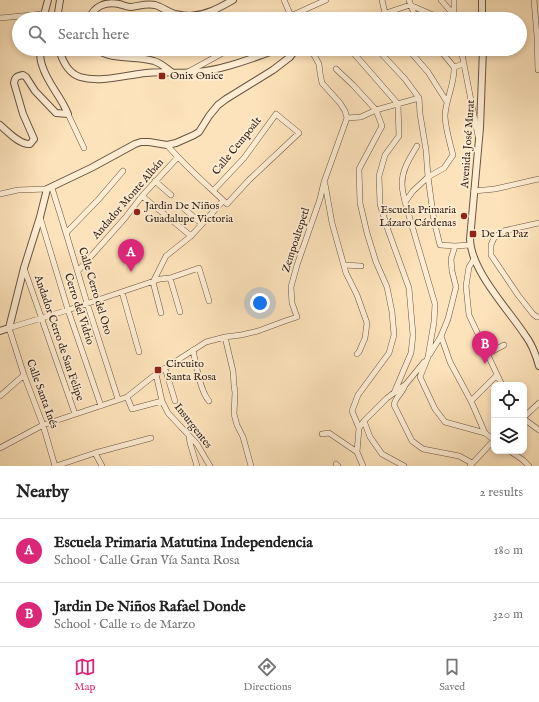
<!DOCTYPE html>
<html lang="en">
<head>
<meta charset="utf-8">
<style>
  body { margin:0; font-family:"IM FELL English",serif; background:#f6f6f6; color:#222 }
  .controls { position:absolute; right:12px; bottom:12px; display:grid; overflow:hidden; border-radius:8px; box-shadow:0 2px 6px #0003 }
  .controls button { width:36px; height:36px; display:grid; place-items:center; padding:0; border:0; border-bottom:1px solid #e0e0e0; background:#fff; color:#222; font:20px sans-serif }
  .you { position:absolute; left:260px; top:303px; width:14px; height:14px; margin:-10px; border:3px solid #fff; border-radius:50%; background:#1a73e8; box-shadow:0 0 0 6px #1a73e833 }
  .badge { display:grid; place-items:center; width:26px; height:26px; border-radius:50%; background:#db2777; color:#fff; font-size:13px; font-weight:700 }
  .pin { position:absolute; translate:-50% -33px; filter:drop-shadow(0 1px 2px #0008) }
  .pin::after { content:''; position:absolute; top:21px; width:14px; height:12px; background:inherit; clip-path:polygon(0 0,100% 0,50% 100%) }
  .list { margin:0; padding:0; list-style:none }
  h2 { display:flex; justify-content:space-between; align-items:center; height:52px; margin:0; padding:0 16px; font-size:17px }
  h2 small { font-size:13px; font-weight:400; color:#767676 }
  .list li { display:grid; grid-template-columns:26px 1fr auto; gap:12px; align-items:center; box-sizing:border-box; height:64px; padding:0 16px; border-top:1px solid #e0e0e0 }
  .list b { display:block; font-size:15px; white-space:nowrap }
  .list p { margin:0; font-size:13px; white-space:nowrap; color:#767676 }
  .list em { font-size:13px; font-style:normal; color:#767676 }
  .icon { flex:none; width:22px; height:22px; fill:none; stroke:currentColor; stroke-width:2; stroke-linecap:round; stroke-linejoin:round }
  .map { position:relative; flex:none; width:539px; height:466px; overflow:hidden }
  .search { position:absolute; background:#fff; box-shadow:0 2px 6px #0003; left:12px; right:12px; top:12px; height:44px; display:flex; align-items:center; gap:10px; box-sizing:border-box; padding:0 14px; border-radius:22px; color:#767676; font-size:15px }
  .sheet { height:180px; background:#fff }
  nav { display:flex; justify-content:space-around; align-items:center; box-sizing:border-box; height:56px; border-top:1px solid #e0e0e0; background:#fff; font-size:11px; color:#767676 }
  nav a { display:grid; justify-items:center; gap:2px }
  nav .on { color:#db2777 }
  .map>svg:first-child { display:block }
</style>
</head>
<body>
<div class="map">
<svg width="539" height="466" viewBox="0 0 539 466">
  <rect width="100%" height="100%" fill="#fde3bb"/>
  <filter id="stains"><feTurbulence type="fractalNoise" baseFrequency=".005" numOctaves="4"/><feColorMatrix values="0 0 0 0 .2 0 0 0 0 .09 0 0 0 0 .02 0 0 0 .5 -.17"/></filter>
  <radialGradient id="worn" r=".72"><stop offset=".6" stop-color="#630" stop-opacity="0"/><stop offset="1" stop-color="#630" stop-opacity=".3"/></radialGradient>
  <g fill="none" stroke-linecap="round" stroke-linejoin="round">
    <defs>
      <path id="minor" d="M284,0l7,16
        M382,0l3,13 2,6
        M409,0l7,19
        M441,0l13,15 1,4
        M534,0l3,36 1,34
        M454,15v-15
        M0,18l43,-4
        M284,19l42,-19
        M368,19l42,-14 23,10 20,4
        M350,49l48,55 1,32 -14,19 -6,21 1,28 8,26 21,58 4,47 -2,18 -17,40
        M377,49l28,30 14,19 1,16 6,36 2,27 6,44 6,24 15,1 15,-1
        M408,49l20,23 19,30
        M439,49l15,18
        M461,49l17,87
        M464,64l-10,3c1,16 -8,32 -9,48 0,11 5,29 8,40l-9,13 -16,9 -15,14 -8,11 30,102 -1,18 -6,35 -8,20 15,32 10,13 40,11
        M336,69l17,16 23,25 6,16 -23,43 1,34 7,30 9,29 11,25 5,25 2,23 -5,18 -31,42 -6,16 7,17
        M188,72l42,-23
        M68,114l16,34
        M347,118l14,-1 15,-7 43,-12
        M167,145c18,21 40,40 60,59l22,-24 50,-47 -23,-19 -32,44 -31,33
        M155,181l16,14
        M325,184l7,39 14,50 11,22 10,28 -2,15 -6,14 -2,2
        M52,188l14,45 21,70 31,96
        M474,191l21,-2 44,-10
        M0,194l18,-4 29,-1
        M142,196l49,40
        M405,202c-1,-5 -3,-12 -3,-18 0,-15 8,-26 15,-38
        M181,206l21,18
        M40,217l28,93 33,96
        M539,223l-36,8 -9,7 -3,7v10l27,40 15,19 4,3h2
        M66,233l32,-33 25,-29
        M474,259l-5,8 -3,19 3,29 33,70
        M344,265l17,1
        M24,268l51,146
        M78,271l47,-53 17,-22 36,-39
        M170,278l10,34
        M122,292l17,60
        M161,313l-8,-31 13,-26 25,-20 32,-35
        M441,336l9,26 21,39 14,32 9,7 -24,26
        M225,337l8,34 1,14 1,8 -1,21 3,11 6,12 8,29
        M193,350c3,14 7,41 16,51
        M430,354l11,-18 7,-17 8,-32 -4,-16 -1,-12 4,-13
        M487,354l17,-9
        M165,368l10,33
        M156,374l6,27 6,12 29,31 13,22
        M405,385c-2,8 -10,12 -11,20l18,36 11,8 36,7 13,7
        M0,396l24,-21
        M127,397l5,12 30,-8
        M471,401l26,-26
        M524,417l15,-14
        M524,419l15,11
        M364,421l6,16 12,17 22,12
        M322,434l7,-1 3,2 25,17
        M189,436l1,7 7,23
        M0,448l43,-23 84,-28 29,-23 50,-32 19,-5 16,-2 17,-4 27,-10 12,-4 -5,-14 -1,-16 6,-22 23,-66 4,-17 23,-64 -2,-7 -5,-8 -18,-20 -2,-10 -1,-9 -5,-9 -5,-6
        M510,451l13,9 6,6
        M95,453l7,13
        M336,464l2,2
        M55,466l-12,-41 -19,-50 -15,-47 59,-18 92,-31 10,-1 29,-10 10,33
        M56,466l39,-13 56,-15
        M363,466l-6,-14 2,-24 5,-7 23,-23 19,-14 18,-22"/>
      <path id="tertiary" d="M482,0v19
        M43,19l5,-19
        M57,19l3,-19
        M89,19c5,-13 17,-18 30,-15 4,1 8,3 12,3 8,-1 16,-4 24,-2 7,2 13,7 20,9 5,1 11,2 15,2 17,-1 29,-8 43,-16
        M59,49c3,11 9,24 21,28 20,6 46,-2 66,-4 17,-2 34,1 52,-1 28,-3 54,-14 81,-23
        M96,49c17,12 39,6 58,12 7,2 13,8 19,12
        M483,49l-3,79 -10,111c1,32 38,70 55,96 7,9 11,20 14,31
        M0,125c8,7 20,20 30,19l4,-5 -11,-25 -9,-31c1,-6 3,-7 9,-8l3,2 9,14 21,22 12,1c-7,-18 -21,-31 -26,-49 -2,-5 -2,-11 -2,-16
        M0,331l9,-3 15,-60 16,-51 7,-28 44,-21 44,-24 6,-2h8l18,3 9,-2 18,-8 5,-3 10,-16 9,-11 8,-6 47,-29 17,-13 6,-8"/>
    </defs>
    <use href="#minor" stroke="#675442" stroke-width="6"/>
    <use href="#tertiary" stroke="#675442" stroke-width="8"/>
    <use href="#minor" stroke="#feedd3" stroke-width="5"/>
    <use href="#tertiary" stroke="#feedd3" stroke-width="6"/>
  </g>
  <g fill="#8f2418" stroke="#feedd3" stroke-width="1.5">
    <rect x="158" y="72" width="8" height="8" rx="2"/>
    <circle cx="137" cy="212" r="4"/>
    <circle cx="464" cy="216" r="4"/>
    <rect x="469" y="230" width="8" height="8" rx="2"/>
    <rect x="154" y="366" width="8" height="8" rx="2"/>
  </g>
  <g text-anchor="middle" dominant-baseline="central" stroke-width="3.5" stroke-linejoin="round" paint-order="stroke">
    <g font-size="11" fill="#352419" stroke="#feedd3" text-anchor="start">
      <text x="170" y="76">Onix Onice</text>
      <text x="145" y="206">Jardin De Niños<tspan x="145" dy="13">Guadalupe Victoria</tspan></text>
      <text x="456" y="210" text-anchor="end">Escuela Primaria<tspan x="456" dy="13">Lázaro Cárdenas</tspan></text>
      <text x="481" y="234">De La Paz</text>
      <text x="166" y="364">Circuito<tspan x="166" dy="13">Santa Rosa</tspan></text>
    </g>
    <g font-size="11" fill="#352419" stroke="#feedd3">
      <text transform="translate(468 144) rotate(-86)">Avenida José Murat</text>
      <text transform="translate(237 146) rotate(-51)">Calle Cempoalt</text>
      <text transform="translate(128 199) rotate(-49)">Andador Monte Albán</text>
      <text transform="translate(296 240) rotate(-72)">Zempoaltepetl</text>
      <text transform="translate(95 291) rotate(73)">Calle Cerro del Oro</text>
      <text transform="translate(79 309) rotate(72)">Cerro del Vidrio</text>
      <text transform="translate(59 338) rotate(71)">Andador Cerro de San Felipe</text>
      <text transform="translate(42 394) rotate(70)">Calle Santa Inés</text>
      <text transform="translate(193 426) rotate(52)">Insurgentes</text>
    </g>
  </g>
  <rect width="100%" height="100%" filter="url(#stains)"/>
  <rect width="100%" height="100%" fill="url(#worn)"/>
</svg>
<div class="controls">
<button><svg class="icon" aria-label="locate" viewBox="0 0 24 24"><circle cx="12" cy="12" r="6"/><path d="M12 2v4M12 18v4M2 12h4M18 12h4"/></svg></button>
<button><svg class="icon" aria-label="layers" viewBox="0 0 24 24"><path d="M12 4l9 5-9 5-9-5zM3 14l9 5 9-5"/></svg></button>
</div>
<div class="you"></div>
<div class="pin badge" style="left:131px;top:272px">A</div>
<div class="pin badge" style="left:485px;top:364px">B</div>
<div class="search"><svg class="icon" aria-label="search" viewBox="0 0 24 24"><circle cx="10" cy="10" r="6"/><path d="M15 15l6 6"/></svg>Search here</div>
</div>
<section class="sheet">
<h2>Nearby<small>2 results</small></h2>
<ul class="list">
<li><span class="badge">A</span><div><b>Escuela Primaria Matutina Independencia</b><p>School · Calle Gran Vía Santa Rosa</p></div><em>180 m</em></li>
<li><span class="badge">B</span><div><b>Jardin De Niños Rafael Donde</b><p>School · Calle 10 de Marzo</p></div><em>320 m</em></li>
</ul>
</section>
<nav>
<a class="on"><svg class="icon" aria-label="map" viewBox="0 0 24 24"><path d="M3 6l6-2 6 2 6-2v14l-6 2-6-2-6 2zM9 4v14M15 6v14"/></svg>Map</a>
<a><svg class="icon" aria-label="directions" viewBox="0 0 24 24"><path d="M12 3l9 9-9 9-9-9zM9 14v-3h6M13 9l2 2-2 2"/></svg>Directions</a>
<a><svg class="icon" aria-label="saved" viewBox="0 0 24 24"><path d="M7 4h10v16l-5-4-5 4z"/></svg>Saved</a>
</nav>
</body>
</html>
